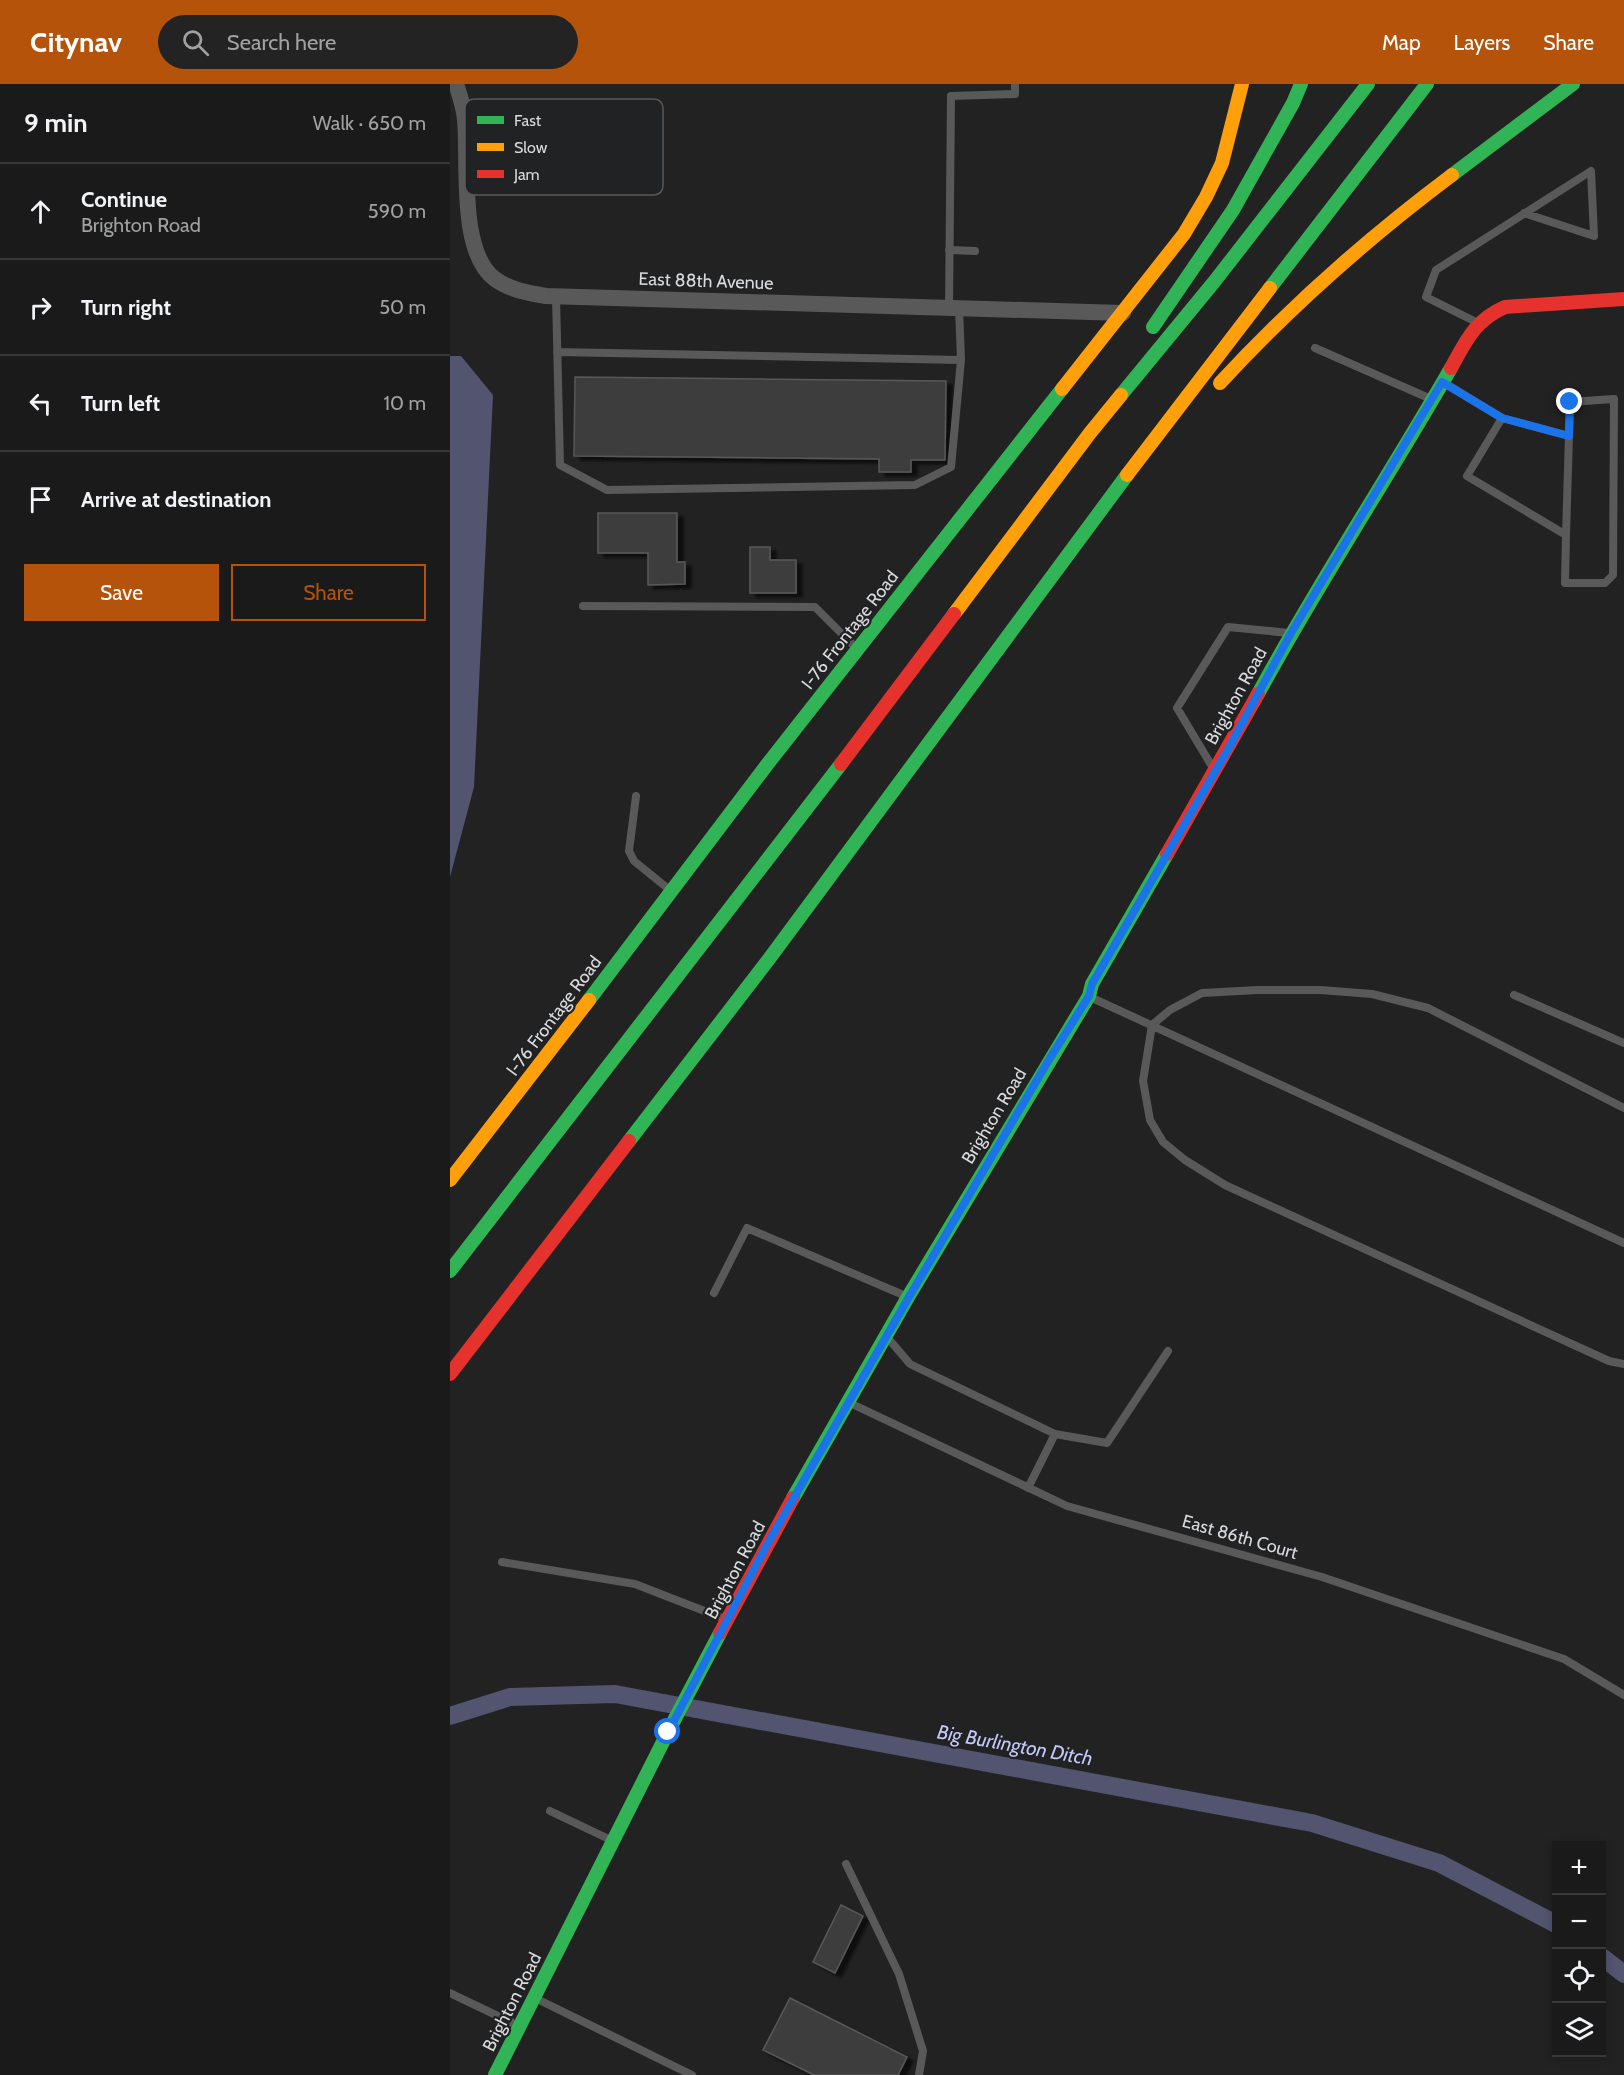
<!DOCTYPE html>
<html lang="en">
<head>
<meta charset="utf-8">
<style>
  body { margin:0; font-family:Cabin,sans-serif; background:#232323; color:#f1f3f6 }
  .controls { position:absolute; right:18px; bottom:18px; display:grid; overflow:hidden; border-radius:0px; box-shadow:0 3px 9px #0003 }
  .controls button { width:54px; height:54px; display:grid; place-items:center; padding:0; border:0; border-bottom:2px solid #383839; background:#1a1a1a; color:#f1f3f6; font:30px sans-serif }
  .stop { position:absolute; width:18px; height:18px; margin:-14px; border:4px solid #1a73e8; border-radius:50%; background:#fff }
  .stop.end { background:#1a73e8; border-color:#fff; box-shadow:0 2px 6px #0008 }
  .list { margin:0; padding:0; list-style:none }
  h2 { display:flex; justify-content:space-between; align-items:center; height:78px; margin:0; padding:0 24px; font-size:26px }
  h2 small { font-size:20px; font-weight:400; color:#9fa1a2 }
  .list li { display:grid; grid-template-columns:39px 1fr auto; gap:18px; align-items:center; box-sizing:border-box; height:96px; padding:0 24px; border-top:2px solid #383839 }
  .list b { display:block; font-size:22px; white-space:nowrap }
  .list p { margin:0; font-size:20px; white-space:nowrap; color:#9fa1a2 }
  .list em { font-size:20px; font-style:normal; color:#9fa1a2 }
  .actions { display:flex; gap:12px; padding:18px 24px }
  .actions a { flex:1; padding:14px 0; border:2px solid #b45309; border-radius:0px; text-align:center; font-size:21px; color:#b45309 }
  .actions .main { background:#b45309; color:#fff }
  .icon { flex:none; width:33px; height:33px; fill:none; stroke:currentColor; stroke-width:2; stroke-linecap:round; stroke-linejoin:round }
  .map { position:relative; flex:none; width:1174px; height:1991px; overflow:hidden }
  header { display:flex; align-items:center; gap:36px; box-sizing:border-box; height:84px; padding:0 30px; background:#b45309; color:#fff }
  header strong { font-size:28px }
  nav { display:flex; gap:33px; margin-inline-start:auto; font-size:21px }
  .search { width:420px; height:54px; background:#232323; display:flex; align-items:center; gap:15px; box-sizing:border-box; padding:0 21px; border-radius:33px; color:#9fa1a2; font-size:22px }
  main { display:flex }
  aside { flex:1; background:#1a1a1a }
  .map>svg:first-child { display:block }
</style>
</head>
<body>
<header>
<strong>Citynav</strong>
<div class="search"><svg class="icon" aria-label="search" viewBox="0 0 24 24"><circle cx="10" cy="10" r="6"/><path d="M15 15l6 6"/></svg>Search here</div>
<nav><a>Map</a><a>Layers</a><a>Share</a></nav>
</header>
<main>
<aside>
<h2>9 min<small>Walk · 650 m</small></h2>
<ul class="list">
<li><svg class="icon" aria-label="ahead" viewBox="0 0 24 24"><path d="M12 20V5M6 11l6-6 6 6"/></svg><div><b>Continue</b><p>Brighton Road</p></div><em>590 m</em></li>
<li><svg class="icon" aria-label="right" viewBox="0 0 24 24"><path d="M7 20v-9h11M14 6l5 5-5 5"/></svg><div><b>Turn right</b></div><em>50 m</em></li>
<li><svg class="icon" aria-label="left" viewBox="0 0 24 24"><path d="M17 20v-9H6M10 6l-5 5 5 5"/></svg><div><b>Turn left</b></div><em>10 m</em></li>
<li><svg class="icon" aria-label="arrive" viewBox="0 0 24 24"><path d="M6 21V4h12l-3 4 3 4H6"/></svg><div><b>Arrive at destination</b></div></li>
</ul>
<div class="actions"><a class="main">Save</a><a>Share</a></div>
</aside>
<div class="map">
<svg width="1174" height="1991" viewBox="0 0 1174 1991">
  <defs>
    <filter id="shadow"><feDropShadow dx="6" dy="4" stdDeviation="1.5" flood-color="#0009"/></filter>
  </defs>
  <rect width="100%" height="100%" fill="#222223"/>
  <path fill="#525470" d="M0,272h11l32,39 -19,392 -24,90z"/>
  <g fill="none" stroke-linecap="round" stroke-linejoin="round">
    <path stroke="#525470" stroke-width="18" d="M0,1632l60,-19 105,-3 697,129 127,40 117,61
      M1152,1873l22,17"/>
  </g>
  <path fill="#3d3e3e" stroke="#585858" stroke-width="1.5" filter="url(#shadow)" d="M125,293l371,4 -1,79h-34v12h-32v-13l-305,-3z
    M148,429h79v49h8v22l-37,1v-32h-50z
    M300,463h20v13h26v33h-46z
    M391,1821l22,11 -28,57 -22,-11z
    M340,1914l117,59 -9,18h-84l-51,-25z"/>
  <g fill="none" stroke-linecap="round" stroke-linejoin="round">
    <path stroke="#59595a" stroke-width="8" d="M499,166l26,1
      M106,213l4,168 47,25 308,-5 36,-18 10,-107
      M499,224l2,-212 64,-2v-10
      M1028,239l-52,-26 10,-27 155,-99 3,65 -70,-23
      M865,264l116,51
      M107,268l404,8 -2,-52
      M993,298l59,36 -35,58 99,59 -1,48h40l8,-8 1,-176 -44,3 -4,133
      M1052,334l67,18
      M133,522l232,1 42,42
      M763,684l-36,-60 51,-81 61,6
      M186,712l-7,55 5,10 37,30
      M1064,911l110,48
      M640,913l534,246
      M1174,1024l-196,-100 -56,-14 -52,-4h-62l-56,3 -32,17 -18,15 -9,56 7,39 13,22 22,18 40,25 384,176 15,3
      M264,1209l33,-65 161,69
      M437,1253l23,27 145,70 -27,54
      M400,1319l217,103 255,71 242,82 60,36
      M605,1350l52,9 61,-92
      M52,1478l133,22 90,35
      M100,1727l63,30
      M396,1780l53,110 24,77 -4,24
      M0,1909l69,33
      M85,1914l157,77"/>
    <path stroke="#59595a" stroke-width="16" d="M6,0c4,12 8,23 9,36 4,41 -7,132 30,159 15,11 33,14 51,17l577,17"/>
    <path stroke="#30b455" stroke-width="14" d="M1002,91l121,-91
      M820,204l157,-204
      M703,243l80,-117 60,-107 8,-19
      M671,311l93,-113 154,-198
      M808,610c60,-111 130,-216 193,-326
      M139,916l177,-234 296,-377
      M179,1057l140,-182 358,-484
      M0,1187l391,-507
      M343,1414l115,-201 181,-301 3,-12 75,-130
      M45,1991l173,-343 52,-99"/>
    <path stroke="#ff9f0a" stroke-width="14" d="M770,299c71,-77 148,-145 232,-208
      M612,305l122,-155 22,-37 16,-34 20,-79
      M677,391l143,-187
      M504,530l136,-181 31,-38
      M0,1096l139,-180"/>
    <path stroke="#e5322d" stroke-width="14" d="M1001,284c15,-27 24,-48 54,-61l119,-8
      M391,680l113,-150
      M717,770l91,-160
      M0,1290l179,-233
      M270,1549l73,-135"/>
  </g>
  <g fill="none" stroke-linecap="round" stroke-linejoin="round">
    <path stroke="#1a73e8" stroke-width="8" d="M218,1648l100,-189 141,-246 141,-239 39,-62 3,-12 139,-240 60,-111 151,-251 60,36 67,18 1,-34"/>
  </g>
  <g text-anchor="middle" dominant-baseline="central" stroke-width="4.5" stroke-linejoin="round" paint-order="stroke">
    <g font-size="18" fill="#dadadc" stroke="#212224">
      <text transform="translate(256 197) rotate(2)">East 88th Avenue</text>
      <text transform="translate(400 546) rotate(-52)">I-76 Frontage Road</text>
      <text transform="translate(786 612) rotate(-61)">Brighton Road</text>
      <text transform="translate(104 932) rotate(-53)">I-76 Frontage Road</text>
      <text transform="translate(544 1032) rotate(-59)">Brighton Road</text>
      <text transform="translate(790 1453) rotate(16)">East 86th Court</text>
      <text transform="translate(285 1486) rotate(-62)">Brighton Road</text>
      <text transform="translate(62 1918) rotate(-63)">Brighton Road</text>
    </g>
    <g font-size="20" font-style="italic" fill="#c5c9f7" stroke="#212224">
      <text transform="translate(565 1661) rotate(10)">Big Burlington Ditch</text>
    </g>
  </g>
  <rect x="15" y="15" width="198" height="96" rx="9" fill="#212224" stroke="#58595b" stroke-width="1.5"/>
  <rect x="27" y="32" width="27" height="8" fill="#30b455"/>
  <rect x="27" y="59" width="27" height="8" fill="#ff9f0a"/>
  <rect x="27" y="86" width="27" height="8" fill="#e5322d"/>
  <g font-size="16" fill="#dadadc">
    <text x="64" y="42">Fast</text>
    <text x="64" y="69">Slow</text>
    <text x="64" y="96">Jam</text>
  </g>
</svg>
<div class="controls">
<button>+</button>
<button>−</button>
<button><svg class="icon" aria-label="locate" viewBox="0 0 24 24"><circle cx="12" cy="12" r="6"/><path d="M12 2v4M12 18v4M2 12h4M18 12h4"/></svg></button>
<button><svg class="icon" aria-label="layers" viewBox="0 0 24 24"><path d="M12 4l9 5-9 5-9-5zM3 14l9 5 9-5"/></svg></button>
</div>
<div class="stop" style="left:218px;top:1648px"></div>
<div class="stop end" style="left:1120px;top:318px"></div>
</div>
</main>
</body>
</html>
